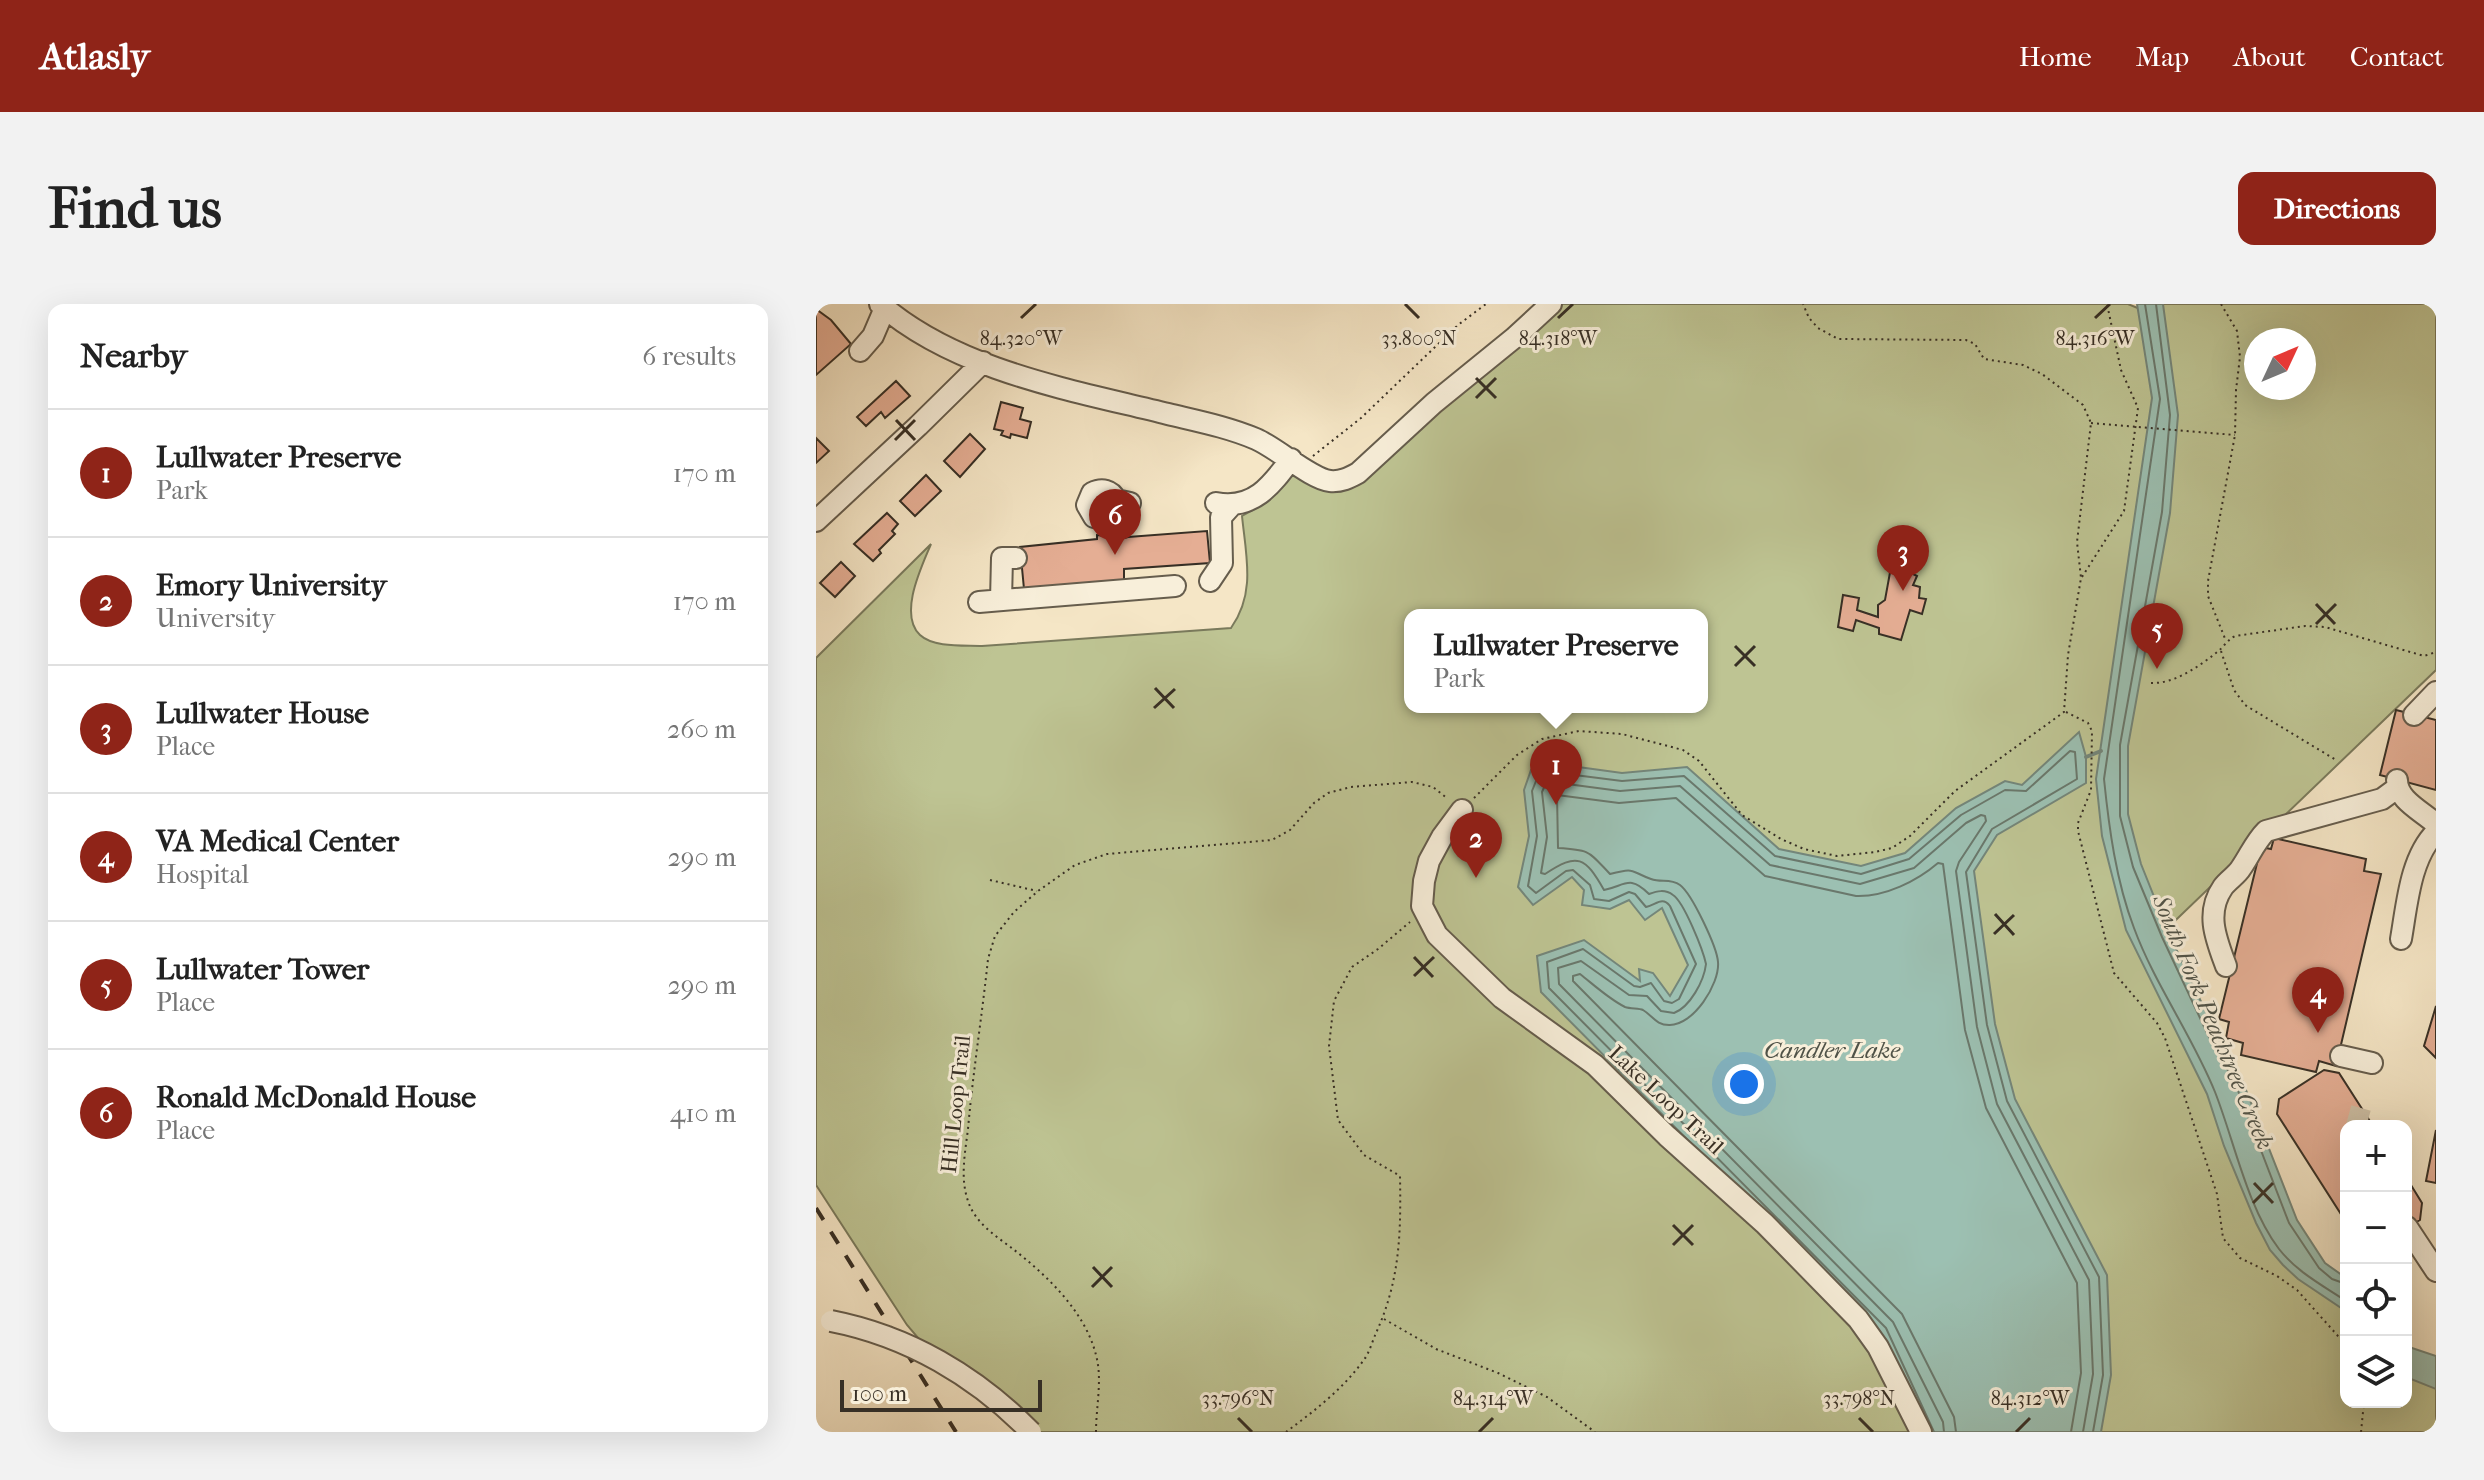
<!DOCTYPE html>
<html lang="en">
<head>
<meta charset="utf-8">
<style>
  body { margin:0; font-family:"IM FELL French Canon",serif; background:#f2f2f2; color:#222 }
  .controls { position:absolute; right:24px; bottom:24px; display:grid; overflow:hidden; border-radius:16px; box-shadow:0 8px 32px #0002 }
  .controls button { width:72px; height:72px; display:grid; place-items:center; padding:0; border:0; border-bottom:2px solid #e0e0e0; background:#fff; color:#222; font:40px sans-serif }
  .compass { position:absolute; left:1428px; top:24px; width:72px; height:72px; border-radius:50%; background:#fff; box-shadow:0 8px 32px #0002; rotate:46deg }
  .scale { position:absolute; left:24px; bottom:20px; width:202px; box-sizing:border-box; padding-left:8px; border:4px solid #372f25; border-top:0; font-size:22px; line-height:28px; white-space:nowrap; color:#372f25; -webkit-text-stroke:6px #f8efda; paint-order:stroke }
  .you { position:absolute; left:928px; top:780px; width:28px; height:28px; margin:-20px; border:6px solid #fff; border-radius:50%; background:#1a73e8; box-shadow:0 0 0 12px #1a73e833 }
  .badge { display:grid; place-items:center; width:52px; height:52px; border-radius:50%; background:#8f2418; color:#fff; font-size:26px; font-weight:700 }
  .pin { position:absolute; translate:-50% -66px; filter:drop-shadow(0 2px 4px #0008) }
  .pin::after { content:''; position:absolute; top:42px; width:28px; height:24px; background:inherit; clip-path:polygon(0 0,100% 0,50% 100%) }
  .popup { position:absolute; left:588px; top:305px; width:304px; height:104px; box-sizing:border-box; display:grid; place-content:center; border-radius:16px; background:#fff; filter:drop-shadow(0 2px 6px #0005); font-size:26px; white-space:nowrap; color:#767676 }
  .popup b { font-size:30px; color:#222 }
  .popup::after { content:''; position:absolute; left:50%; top:100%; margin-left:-16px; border:16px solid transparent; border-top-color:#fff }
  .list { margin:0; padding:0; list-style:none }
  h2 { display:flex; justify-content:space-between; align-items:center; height:104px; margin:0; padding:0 32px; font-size:34px }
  h2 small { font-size:26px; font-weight:400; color:#767676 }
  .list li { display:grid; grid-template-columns:52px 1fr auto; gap:24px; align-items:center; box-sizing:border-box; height:128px; padding:0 32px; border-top:2px solid #e0e0e0 }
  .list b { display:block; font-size:30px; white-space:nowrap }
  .list p { margin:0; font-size:26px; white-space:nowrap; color:#767676 }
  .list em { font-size:26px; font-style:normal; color:#767676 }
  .icon { flex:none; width:44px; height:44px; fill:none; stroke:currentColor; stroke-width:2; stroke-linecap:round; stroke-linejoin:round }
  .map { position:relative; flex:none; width:1620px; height:1128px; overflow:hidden; border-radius:16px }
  header { display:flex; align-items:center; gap:48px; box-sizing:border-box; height:112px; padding:0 40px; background:#8f2418; color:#fff }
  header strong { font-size:38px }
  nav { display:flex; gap:44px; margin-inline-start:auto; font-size:28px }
  .intro { display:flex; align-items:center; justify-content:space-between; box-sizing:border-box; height:192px; padding:0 48px }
  h1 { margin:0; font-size:56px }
  .button { padding:20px 36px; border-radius:16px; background:#8f2418; color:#fff; font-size:28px; font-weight:700 }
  main { display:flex; gap:48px; padding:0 48px }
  aside { flex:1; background:#fff; border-radius:16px; box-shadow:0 8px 32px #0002 }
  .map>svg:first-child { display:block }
</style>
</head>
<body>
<header>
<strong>Atlasly</strong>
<nav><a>Home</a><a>Map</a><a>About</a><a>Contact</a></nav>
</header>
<div class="intro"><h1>Find us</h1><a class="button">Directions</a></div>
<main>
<aside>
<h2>Nearby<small>6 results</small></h2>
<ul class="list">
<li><span class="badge">1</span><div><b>Lullwater Preserve</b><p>Park</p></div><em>170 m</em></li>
<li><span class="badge">2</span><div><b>Emory University</b><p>University</p></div><em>170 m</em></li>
<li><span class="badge">3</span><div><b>Lullwater House</b><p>Place</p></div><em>260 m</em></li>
<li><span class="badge">4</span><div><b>VA Medical Center</b><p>Hospital</p></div><em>290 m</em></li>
<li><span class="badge">5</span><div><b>Lullwater Tower</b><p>Place</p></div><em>290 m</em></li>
<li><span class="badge">6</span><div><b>Ronald McDonald House</b><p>Place</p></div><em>410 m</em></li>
</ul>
</aside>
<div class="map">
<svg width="1620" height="1128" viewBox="0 0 1620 1128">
  <rect width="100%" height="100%" fill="#f5e6c6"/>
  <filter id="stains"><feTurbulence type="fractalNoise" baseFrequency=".0025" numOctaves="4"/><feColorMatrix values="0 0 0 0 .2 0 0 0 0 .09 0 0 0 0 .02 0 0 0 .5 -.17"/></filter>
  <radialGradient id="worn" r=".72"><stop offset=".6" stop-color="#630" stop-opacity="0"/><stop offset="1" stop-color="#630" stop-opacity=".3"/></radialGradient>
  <path fill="#bec493" stroke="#7a7a5c" stroke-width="2" fill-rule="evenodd" d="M735,0h577l24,10 -1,-10h285v366l-282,271 103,231 89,124v106h60v-41l30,10v61h-1405l-95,-73 -29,-34 -91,-140v-527l115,-114c-9,22 -33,70 -11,91 14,13 45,10 62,11l249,-18c25,-35 15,-72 11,-112l25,-14 34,-36 43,14zM1440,36h48v48h-48zM594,311h292v92h-292z"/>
  <path fill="#9cc0b2" stroke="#74867a" stroke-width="2" d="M1321,0h26l15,111 -8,98 -42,233v68l13,50 28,70 46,97 27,49 55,140 28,43 21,15v39l-5,-9 -43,-29 -15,-14 -13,-15 -14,-27 -32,-77 -17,-52 -81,-164 -24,-94 -6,-57 56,-381z
    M1263,428l7,25v26l-89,52 -23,36 21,153 20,75 92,176 4,100 -10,57h-172l-49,-98 -339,-342 -4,-36 47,-16 56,41 -1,-12 14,4 17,23 18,-31 -26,-57 -17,12 -16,-20 -19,9 -28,-4 2,-15 -12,-13 -39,28 -15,-18 11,-51 -5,-46 7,-20 18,-7 73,10 65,-6 92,82 82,17 44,-13 51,-45 49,-27 17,4z
    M1590,1042l30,10v33l-30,-12z"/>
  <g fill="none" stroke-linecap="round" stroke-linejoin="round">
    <path stroke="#6a786c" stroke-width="2" d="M1329,0l15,95 -56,380c5,49 12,102 30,149 21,57 58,107 81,164 19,48 32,115 64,157 18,23 43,36 67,52
      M1340,0l14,111 -8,97 -42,233v71l13,51 29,70 46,98 27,48 54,140 30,45 13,11 14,5
      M1118,1128l-48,-104 -337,-340 -2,-26 36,-13 51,37 6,1 11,-4 13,18 8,2 7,-4 17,-35 -26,-58c-8,-10 -14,-1 -24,1l-11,-13 -6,-2 -20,9 -15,-2 -4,-14 -17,-15 -7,1 -30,22 -8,-7 9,-50 -5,-45 6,-15 13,-4 71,9 62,-5 91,80 86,18 48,-15 52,-44 44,-25 21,1 44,-40 5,1 2,27 -85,50 -26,43 21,153 20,76 92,176 4,98 -10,57
      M1128,1128l-1,-10 -50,-100 -334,-338 -1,-16 23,-7 48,34 18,1 14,15 13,2c16,-6 30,-32 32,-49 -3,-14 -22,-62 -33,-69 -8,-6 -16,-4 -24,-1 -20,-20 -24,-8 -45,-4 -19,-33 -26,-38 -59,-16l-4,-1 6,-36 -5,-45 4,-9 6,-1 68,9 60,-5 90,79 90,19 54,-16 52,-45 15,-8 4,1 1,5 -27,41 -3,9 21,156 20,77 92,176 4,94 -10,58
      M1140,1128l-2,-15 -52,-103 -329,-333v-5l7,-2c14,11 29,25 45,33 6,2 14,1 18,3 10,6 13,15 26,15 24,1 51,-41 49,-63 -1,-15 -26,-68 -38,-77 -10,-7 -19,-2 -29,-6 -22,-8 -15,-12 -41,-5 -22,-23 -19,-24 -52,-26l-1,-53 62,8 57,-5 89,78 91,20c29,1 61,-15 82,-33l5,1 22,166 21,78 91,175 4,90 -10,59"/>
    <path stroke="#74867a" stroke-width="4" d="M1270,453l15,-6"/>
  </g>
  <path fill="#e5ae94" stroke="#372f25" stroke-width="2" d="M0,5l15,11 20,24 -35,31z
    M80,77l14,15 -25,22 -4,-6 -15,14 -9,-9z
    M185,98l22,6 -3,11 11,3 -4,16 -16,-4 -1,4 -9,-3 2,-4 -9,-2z
    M154,130l15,15 -25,28 -16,-16z
    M0,134l13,13 -13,12z
    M110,171l15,16 -26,25 -15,-15z
    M71,209l11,11 -6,7 3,3 -16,16 2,3 -8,8 -19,-17z
    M391,227l3,32 -86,6v12l-100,8 -4,-42 77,-8v-4l17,2v4l14,-4z
    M1074,232l29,9 -8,28 6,3 -4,9 7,2 -1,11 7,1 -4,15 -12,-4 -9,30 -22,-6v-6l-23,-8 -3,11 -15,-4 5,-32 16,3 -2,12 21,7v-12l7,-5 8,-44 -7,-3z
    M25,258l14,14 -20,21 -15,-14z
    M1580,406l40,10v70l-56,-15z
    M1458,534l92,21 -2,12 17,3 -45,192 -17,-5 -3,11 -75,-17 2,-12 -17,-5 3,-16 -10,-3 42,-172 10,2z
    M1620,702v52l-12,-12z
    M1508,766l15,3 34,53h-27v96l-69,-108 2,-15z
    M1620,826v53l-10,-2z
    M1590,873l16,26 -2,17 -14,8z"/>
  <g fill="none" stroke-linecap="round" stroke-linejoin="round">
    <path stroke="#cfc1a6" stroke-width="20" stroke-dasharray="20 10" stroke-linecap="butt" d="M1540,822l5,-18"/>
    <defs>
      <path id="minor" d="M64,0c77,67 192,86 288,110 29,7 60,13 88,25 21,9 55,40 74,42 11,1 19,-3 28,-8l76,-70 80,-65 37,-34
        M44,47l13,-15 12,-28
        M300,196l-1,12 -10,7 -11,-2 -7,-12 5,-12c10,-5 19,-3 24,7l14,3
        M400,199c37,7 55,-17 75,-44
        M0,217l102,-95 65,-64
        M394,277l12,-18 -1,-46 10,-11
        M185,296l1,-42h14
        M163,298l196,-16
        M1598,411l22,-23
        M1581,476c0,20 25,31 39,44
        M646,506l-20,27 -13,24 -5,20 -2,25 15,29 65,63 93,67 72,71 98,88 93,95 20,28 43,85
        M1585,635c6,-34 9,-81 35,-107
        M1410,662c-10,-27 -21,-53 -3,-79 5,-7 14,-12 18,-19 9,-13 14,-26 25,-37l116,-32 15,-11
        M1525,752l31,7
        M1591,923l29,44"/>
    </defs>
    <use href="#minor" stroke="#665d4d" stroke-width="24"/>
    <path stroke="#372f25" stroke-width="2" stroke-dasharray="2 4" stroke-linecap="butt" d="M1405,0l16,27 3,26 -4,33 -1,45 -27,146v15l18,45
      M497,152l48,-38 97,-93 28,-21
      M1266,273l42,-66 14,-103 -17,-38 -14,-66
      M1405,347l13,39 11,15 91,55
      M1335,379c23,1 47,-16 65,-30 8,-6 10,-12 19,-17l70,-10 20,1 99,29 12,-4
      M1250,408l22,11 4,8 -1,59 -13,33v8l36,142 43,50 8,15 52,156 6,44 17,20 37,18 20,14 49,55
      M658,494l43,-43 25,-16 37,-8 43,3 61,16 16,11 43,54 39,24 23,10 33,7 38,-4 17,-4 18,-12 45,-45 109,-79 4,-57 13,-77 -4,-36 14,-119 -8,-18 -41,-31 -19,-9 -39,-6 -9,-15 -9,-4 -128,-1 -20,-11 -9,-10 -6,-14
      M174,576l47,11
      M568,1015l52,30 62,24 49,24 48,35
      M280,1128c0,-22 5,-46 2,-67 -7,-48 -49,-88 -85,-116 -17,-13 -38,-26 -45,-48 -8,-23 -3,-48 0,-72 5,-57 14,-113 20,-170l7,-23 19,-24 24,-21 37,-26 32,-11 165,-14 18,-10 24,-27 14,-10 23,-6 61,-5 21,5 15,12
      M470,1128c27,-20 57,-43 77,-71 6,-7 9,-19 13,-28 24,-53 25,-99 24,-157l-36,-21 -26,-35 -9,-74 5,-45 18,-34 26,-18 32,-27
      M1545,1128l3,-30"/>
    <use href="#minor" stroke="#f8efda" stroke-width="20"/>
    <path stroke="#372f25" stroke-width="4" stroke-dasharray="14 14" stroke-linecap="butt" d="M0,904l140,224"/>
    <defs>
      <path id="minor-bridge" d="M15,1017c77,15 145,55 200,111"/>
    </defs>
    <use href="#minor-bridge" stroke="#665d4d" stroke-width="24" stroke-linecap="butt"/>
    <path stroke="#372f25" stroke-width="2" stroke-dasharray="2 4" stroke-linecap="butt" d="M1275,119l144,12"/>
    <use href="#minor-bridge" stroke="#f8efda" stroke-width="20"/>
  </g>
  <path fill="none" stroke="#372f25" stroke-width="3" d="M589,0l14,14M205,14l15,-14M742,14l15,-14M1279,14l15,-14M660,74l20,20M660,94l20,-20M80,116l19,20M79,136l20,-20M1500,300l19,20M1500,320l20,-20M919,342l20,20M919,362l20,-20M339,384l19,20M338,404l21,-19M1179,610l19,21M1178,630l20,-19M598,653l19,20M598,672l20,-19M1438,879l19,20M1437,899l20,-20M857,921l20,20M857,941l20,-20M277,963l19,20M276,983l20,-20M422,1114l14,14M1043,1114l14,14M663,1128l14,-14M1200,1128l14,-14"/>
  <g text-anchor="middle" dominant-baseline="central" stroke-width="6" stroke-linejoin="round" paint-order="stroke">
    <g font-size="22" fill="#372f25" stroke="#f8efda">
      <text transform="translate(850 796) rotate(43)">Lake Loop Trail</text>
      <text transform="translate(140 800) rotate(-84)">Hill Loop Trail</text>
    </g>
    <g font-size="24" font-style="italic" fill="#505348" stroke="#f8efda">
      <text transform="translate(1397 718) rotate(67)">South Fork Peachtree Creek</text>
      <text x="1016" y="746">Candler Lake</text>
    </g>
  </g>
  <g font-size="20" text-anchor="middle" fill="#372f25" stroke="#f8efda" stroke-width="6" stroke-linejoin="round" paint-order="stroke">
    <text x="205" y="41">84.320°W</text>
    <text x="742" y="41">84.318°W</text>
    <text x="1279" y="41">84.316°W</text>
    <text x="603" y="41">33.800°N</text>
    <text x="422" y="1101">33.796°N</text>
    <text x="1043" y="1101">33.798°N</text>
    <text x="677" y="1101">84.314°W</text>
    <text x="1214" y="1101">84.312°W</text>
  </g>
  <rect width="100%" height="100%" filter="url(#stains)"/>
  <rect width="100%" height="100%" fill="url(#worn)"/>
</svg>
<div class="controls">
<button>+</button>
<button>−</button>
<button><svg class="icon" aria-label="locate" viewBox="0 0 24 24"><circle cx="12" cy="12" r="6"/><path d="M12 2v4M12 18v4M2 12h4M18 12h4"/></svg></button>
<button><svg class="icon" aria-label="layers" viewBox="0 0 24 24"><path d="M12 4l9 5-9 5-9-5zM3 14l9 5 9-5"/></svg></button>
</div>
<svg class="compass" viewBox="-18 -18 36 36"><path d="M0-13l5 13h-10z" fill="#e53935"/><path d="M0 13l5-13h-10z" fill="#767676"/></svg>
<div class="scale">100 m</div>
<div class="you"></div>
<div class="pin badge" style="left:740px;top:501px">1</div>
<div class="popup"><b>Lullwater Preserve</b>Park</div>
<div class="pin badge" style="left:660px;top:574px">2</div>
<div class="pin badge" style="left:1087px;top:287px">3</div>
<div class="pin badge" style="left:1502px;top:729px">4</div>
<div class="pin badge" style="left:1341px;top:365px">5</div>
<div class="pin badge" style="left:299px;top:251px">6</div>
</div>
</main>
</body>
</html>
